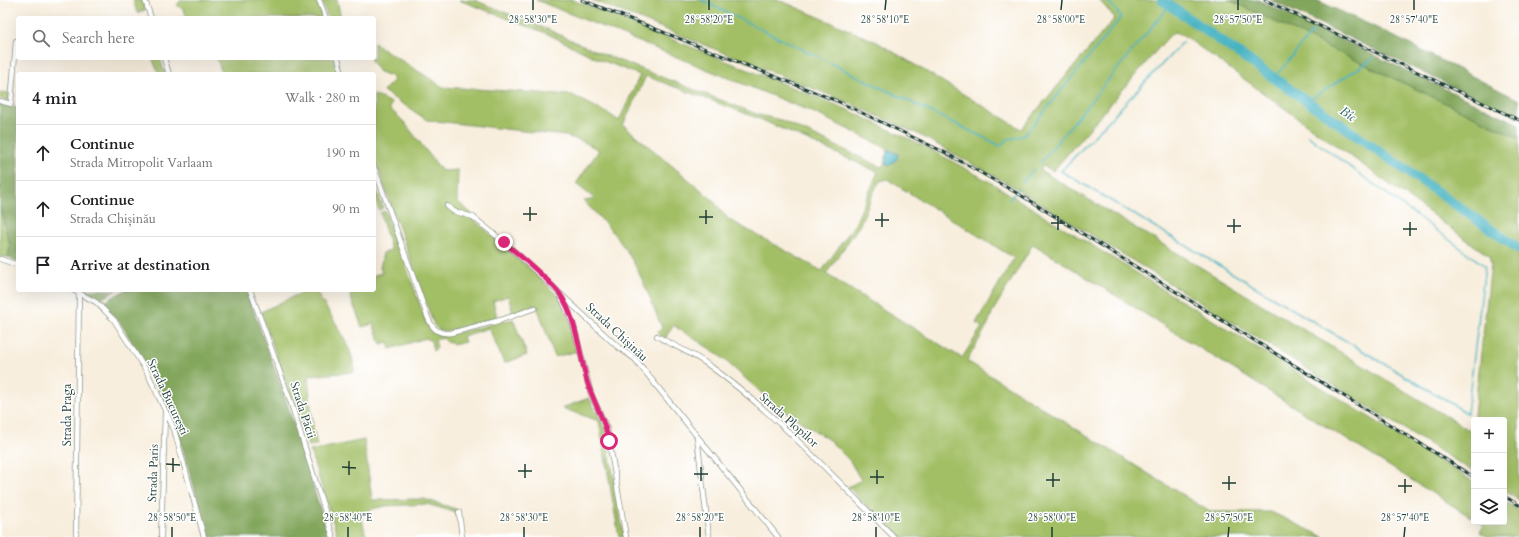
<!DOCTYPE html>
<html lang="en">
<head>
<meta charset="utf-8">
<style>
  body { margin:0; font-family:Cardo,serif; background:#f6f6f6; color:#202124 }
  .controls { position:absolute; right:12px; bottom:12px; display:grid; overflow:hidden; border-radius:4px; box-shadow:0 4px 16px #0002 }
  .controls button { width:36px; height:36px; display:grid; place-items:center; padding:0; border:0; border-bottom:1px solid #e0e0e0; background:#fff; color:#202124; font:20px sans-serif }
  .stop { position:absolute; width:12px; height:12px; margin:-9px; border:3px solid #db2777; border-radius:50%; background:#fff }
  .stop.end { background:#db2777; border-color:#fff; box-shadow:0 1px 4px #0008 }
  .list { margin:0; padding:0; list-style:none }
  h2 { display:flex; justify-content:space-between; align-items:center; height:52px; margin:0; padding:0 16px; font-size:17px }
  h2 small { font-size:13px; font-weight:400; color:#757577 }
  .list li { display:grid; grid-template-columns:26px 1fr auto; gap:12px; align-items:center; box-sizing:border-box; height:56px; padding:0 16px; border-top:1px solid #e0e0e0 }
  .list b { display:block; font-size:15px; white-space:nowrap }
  .list p { margin:0; font-size:13px; white-space:nowrap; color:#757577 }
  .list em { font-size:13px; font-style:normal; color:#757577 }
  .icon { flex:none; width:22px; height:22px; fill:none; stroke:currentColor; stroke-width:2; stroke-linecap:round; stroke-linejoin:round }
  .map { position:relative; flex:none; width:1519px; height:537px; overflow:hidden }
  .search { position:absolute; background:#fff; box-shadow:0 4px 16px #0002; left:16px; top:16px; width:360px; height:44px; display:flex; align-items:center; gap:10px; box-sizing:border-box; padding:0 14px; border-radius:4px; color:#757577; font-size:15px }
  .panel { position:absolute; background:#fff; box-shadow:0 4px 16px #0002; left:16px; top:72px; width:360px; height:220px; border-radius:4px }
  .map>svg:first-child { display:block }
</style>
</head>
<body>
<div class="map">
<svg width="1519" height="537" viewBox="0 0 1519 537">
  <rect width="100%" height="100%" fill="#fff"/>
  <filter id="ink" filterUnits="userSpaceOnUse"><feTurbulence type="fractalNoise" baseFrequency=".025" numOctaves="2"/><feDisplacementMap in="SourceGraphic" scale="8" xChannelSelector="R" yChannelSelector="G"/><feConvolveMatrix kernelMatrix="1 2 1 2 8 2 1 2 1" color-interpolation-filters="sRGB"/></filter>
  <filter id="wash" filterUnits="userSpaceOnUse"><feTurbulence type="fractalNoise" baseFrequency=".012" numOctaves="4" result="noise"/><feDisplacementMap in="SourceGraphic" scale="16" xChannelSelector="R" yChannelSelector="G"/><feGaussianBlur stdDeviation="0.9" result="paint"/><feColorMatrix in="noise" values="0 0 0 0 0 0 0 0 0 0 0 0 0 0 0 0 0 1.4 0 .05"/><feComposite in="paint" operator="in"/></filter>
  <g filter="url(#wash)">
    <rect width="100%" height="100%" fill="#f8eedd"/>
    <path fill="#a3bf66" stroke="#617e4d" fill-rule="evenodd" d="M133,0h10l2,10 -8,3z
      M181,0h135l7,18h-136l-3,-8 -7,-5z
      M321,0h16l4,18h-13z
      M459,0h15l75,30 56,25 154,60 22,5 100,47 4,-4 4,3 9,-12 -81,-40 -281,-114h37l271,108 82,39 64,35 484,300v37l-441,-275 -40,67 -5,13 -21,37 243,151h61l53,25h-426l-50,-50 13,-7 -11,-19 -21,-21 -55,-36 -56,-50 -45,-29 -8,14 -8,-6 5,-5c-11,-26 -20,-54 -36,-78 -12,-18 -27,-33 -42,-49l11,-2 -19,-15 23,-34 -15,-8 -18,-6 -139,-16 -44,-29 11,-11 -3,-4 -12,-4 -9,-13 4,-1v-15l69,44 129,8 37,19 10,7 21,-46 -44,-17 -48,-24zM646,76l114,43 118,53 -23,52 -33,47 -94,-52 -16,-20 -89,-74zM887,179l127,79 -38,65 6,4 -20,31 -136,-84 33,-48 17,-39 4,-6z
      M592,0h187l98,42 144,87 94,-111 -16,-18h130l290,138v362l-15,-9v-71h-30v8l-1,-4 18,-160 -2,-8 -306,-221 -9,-3 -6,5 -115,134 -9,-5 -4,4 434,263v39l-460,-285 -94,-52 -73,-33z
      M152,58h8l5,16h-6z
      M217,58h119l4,16h-118z
      M0,92l10,1 -1,8 -9,-2z
      M374,95l18,8 -3,5 15,14 38,49 16,-1 -1,31 15,13 1,5 58,50 28,28 13,29 6,25 -23,6 -18,-51h-5l-19,7 -5,-17 -15,5 4,16 -47,14c-8,0 -12,0 -16,-6l-60,-167z
      M374,182l9,26 -4,2 -5,-15z
      M0,207l10,39 -2,11h-8z
      M385,211l10,33 2,-4 30,85 5,7 11,4 70,-17 14,36 -23,8 -15,-35 -26,8 2,6 -12,3 -2,-3 -3,1 -5,-5 -8,2 2,8 -4,3 -2,-10 -5,-3 -36,11 -2,-7 -7,2 -8,-20 -11,3 -14,-37h26v-15l8,-2 -2,-5 3,-15 8,-3 -11,-37z
      M307,290h8c13,22 40,57 39,82l-46,4 5,52 4,17 -9,1 -47,-134z
      M589,398l16,30 19,109h-5l-20,-116 -37,-13z
      M364,440l8,60 52,-1 32,10 1,4 -30,-9 -42,2 -13,3 -11,6 5,22h-28l-28,-86z
      M1504,501l15,9v27h-31l-8,-5 4,-7 -5,-3h25z"/>
    <path fill="#82a65b" stroke="#507248" d="M1229,0h29l261,124v14z
      M1270,0h46l65,30 138,70v18z
      M0,103l18,5v155l-10,-6 2,-11 -10,-39z
      M82,290h34l-7,5 -8,3z
      M125,290h121l41,113 42,134h-120l-32,-107 -23,-50 -18,-31 -15,-25 -20,-20z"/>
    <path fill="#46b3c2" stroke="#32787b" d="M890,150l8,4 -1,5 -8,7 -4,-3 2,-12z"/>
    <g fill="none" stroke-linecap="round" stroke-linejoin="round">
      <path stroke="#46b3c2" stroke-width="1.5" d="M701,0l300,146 5,-6 19,-5 94,-115 2,-4 -14,-16
        M1183,42l-122,129 406,242 18,-147 -177,-130
        M1274,78l39,-47
        M1308,101l66,-43
        M1040,163l130,-158
        M1023,182l11,-13
        M1009,200l9,-11"/>
      <path stroke="#46b3c2" stroke-width="10" d="M1162,0l357,249"/>
    </g>
  </g>
  <g filter="url(#ink)">
    <g fill="none" stroke-linecap="round" stroke-linejoin="round">
      <defs>
        <path id="street" d="M145,0l6,18
          M319,0l7,18
          M164,58l5,16
          M338,58l4,16
          M0,101l11,3 5,-63
          M374,167l51,143c5,14 9,25 26,23l50,-13 34,-12
          M447,206l6,5 20,6 31,25 114,105 17,12 143,178
          M0,259l18,6
          M73,290l23,12 18,18 33,52 27,57 30,108
          M250,290l40,110 43,137
          M561,297l12,27 18,70 16,35 19,108
          M657,336c17,10 37,18 53,30 68,49 125,113 184,171
          M697,437l12,100
          M459,512l3,25
          M76,537l3,-244
          M161,537l4,-124"/>
      </defs>
      <use href="#street" stroke="#8c9688" stroke-width="6"/>
      <use href="#street" stroke="#fff" stroke-width="4.5"/>
      <defs>
        <path id="rail" d="M582,0l255,101 107,51 78,44 452,281
          M1265,0l254,120
          M1504,496l15,9"/>
      </defs>
      <use href="#rail" stroke="#1f3d34" stroke-width="3"/>
      <use href="#rail" stroke="#fff" stroke-width="1.5" stroke-dasharray="4.5" stroke-linecap="butt"/>
    </g>
  </g>
  <g fill="none" stroke-linecap="round" stroke-linejoin="round" filter="url(#ink)">
    <path stroke="#db2777" stroke-width="5" d="M504,242c17,15 44,36 56,52 16,22 20,62 27,87 6,21 18,38 22,60"/>
  </g>
  <path fill="none" stroke="#1f3d34" stroke-width="1.5" d="M533,10v-10M709,10v-10M885,10l1,-10M1061,10l1,-10M1238,10v-10M1414,10v-10M523,214h14M699,217h14M875,220h14M530,221v-14M1051,223h14M706,224v-14M1227,226h14M882,227v-14M1403,229h14M1058,230v-14M1234,233v-14M1410,236v-14M166,464l14,1M342,467l14,1M518,471h14M173,472v-14M694,474h14M349,475v-14M870,477h14M525,478v-14M1046,480h14M701,481v-14M1222,483h14M877,484v-14M1398,486h14M1053,487v-14M1229,490v-14M1405,493v-14M172,537v-10M348,537v-10M524,537v-10M700,537v-10M876,537v-10M1052,537v-10M1228,537l1,-10M1404,537l1,-10"/>
  <g text-anchor="middle" dominant-baseline="central" stroke-width="3" stroke-linejoin="round" paint-order="stroke">
    <g font-size="12" fill="#1f3d34" stroke="#fff">
      <text transform="translate(617 332) rotate(43)">Strada Chișinău</text>
      <text transform="translate(168 397) rotate(65)">Strada București</text>
      <text transform="translate(303 410) rotate(72)">Strada Păcii</text>
      <text transform="translate(67 415) rotate(-90)">Strada Praga</text>
      <text transform="translate(789 420) rotate(42)">Strada Plopilor</text>
      <text transform="translate(153 473) rotate(-88)">Strada Paris</text>
    </g>
    <g font-size="13" font-style="italic" fill="#2d6666" stroke="#fff">
      <text transform="translate(1348 114) rotate(35)">Bîc</text>
    </g>
  </g>
  <g font-size="10" text-anchor="middle" fill="#1f3d34" stroke="#fff" stroke-width="3" stroke-linejoin="round" paint-order="stroke">
    <text x="533" y="23">28°58'30"E</text>
    <text x="709" y="23">28°58'20"E</text>
    <text x="885" y="23">28°58'10"E</text>
    <text x="1061" y="23">28°58'00"E</text>
    <text x="1238" y="23">28°57'50"E</text>
    <text x="1414" y="23">28°57'40"E</text>
    <text x="172" y="521">28°58'50"E</text>
    <text x="348" y="521">28°58'40"E</text>
    <text x="524" y="521">28°58'30"E</text>
    <text x="700" y="521">28°58'20"E</text>
    <text x="876" y="521">28°58'10"E</text>
    <text x="1052" y="521">28°58'00"E</text>
    <text x="1229" y="521">28°57'50"E</text>
    <text x="1405" y="521">28°57'40"E</text>
  </g>
</svg>
<div class="controls">
<button>+</button>
<button>−</button>
<button><svg class="icon" aria-label="layers" viewBox="0 0 24 24"><path d="M12 4l9 5-9 5-9-5zM3 14l9 5 9-5"/></svg></button>
</div>
<div class="stop" style="left:609px;top:441px"></div>
<div class="stop end" style="left:504px;top:242px"></div>
<div class="search"><svg class="icon" aria-label="search" viewBox="0 0 24 24"><circle cx="10" cy="10" r="6"/><path d="M15 15l6 6"/></svg>Search here</div>
<section class="panel">
<h2>4 min<small>Walk · 280 m</small></h2>
<ul class="list">
<li><svg class="icon" aria-label="ahead" viewBox="0 0 24 24"><path d="M12 20V5M6 11l6-6 6 6"/></svg><div><b>Continue</b><p>Strada Mitropolit Varlaam</p></div><em>190 m</em></li>
<li><svg class="icon" aria-label="ahead" viewBox="0 0 24 24"><path d="M12 20V5M6 11l6-6 6 6"/></svg><div><b>Continue</b><p>Strada Chișinău</p></div><em>90 m</em></li>
<li><svg class="icon" aria-label="arrive" viewBox="0 0 24 24"><path d="M6 21V4h12l-3 4 3 4H6"/></svg><div><b>Arrive at destination</b></div></li>
</ul>
</section>
</div>
</body>
</html>
